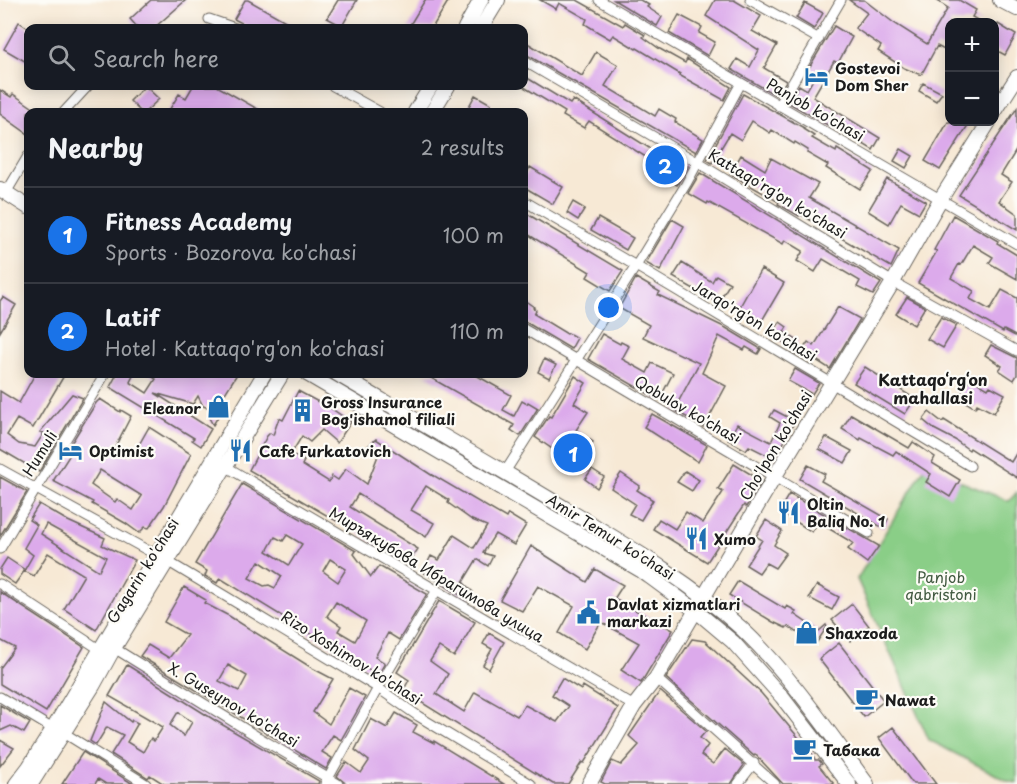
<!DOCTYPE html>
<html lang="en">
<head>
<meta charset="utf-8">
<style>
  body { margin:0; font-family:"Playpen Sans",sans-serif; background:#242831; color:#f1f3f6 }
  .controls { position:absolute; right:18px; top:18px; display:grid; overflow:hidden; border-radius:12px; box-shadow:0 3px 15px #0003 }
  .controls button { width:54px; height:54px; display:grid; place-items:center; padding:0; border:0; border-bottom:2px solid #363941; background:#171b24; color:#f1f3f6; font:30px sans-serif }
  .you { position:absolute; left:609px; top:308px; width:21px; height:21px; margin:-15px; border:4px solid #fff; border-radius:50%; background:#1a73e8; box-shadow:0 0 0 9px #1a73e833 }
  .badge { display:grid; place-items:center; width:39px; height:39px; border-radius:50%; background:#1a73e8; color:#fff; font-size:20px; font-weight:700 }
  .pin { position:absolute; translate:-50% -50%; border:3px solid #fff; box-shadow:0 2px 6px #0006 }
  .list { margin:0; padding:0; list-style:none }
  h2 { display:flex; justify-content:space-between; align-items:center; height:78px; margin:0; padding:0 24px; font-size:26px }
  h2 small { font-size:20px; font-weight:400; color:#9ea1a6 }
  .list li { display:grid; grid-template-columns:39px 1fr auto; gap:18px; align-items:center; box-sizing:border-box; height:96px; padding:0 24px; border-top:2px solid #363941 }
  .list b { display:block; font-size:22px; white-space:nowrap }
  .list p { margin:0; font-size:20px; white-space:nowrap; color:#9ea1a6 }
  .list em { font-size:20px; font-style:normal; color:#9ea1a6 }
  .icon { flex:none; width:33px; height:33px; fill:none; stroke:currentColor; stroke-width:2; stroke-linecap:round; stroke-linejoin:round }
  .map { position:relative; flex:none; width:1017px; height:784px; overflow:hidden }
  .search { position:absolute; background:#171b24; box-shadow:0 3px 15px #0003; left:24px; top:24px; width:504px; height:66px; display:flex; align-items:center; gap:15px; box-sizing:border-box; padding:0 21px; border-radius:12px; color:#9ea1a6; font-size:22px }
  .panel { position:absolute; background:#171b24; box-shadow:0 3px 15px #0003; left:24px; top:108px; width:504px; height:270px; border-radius:12px }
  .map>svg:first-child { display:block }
</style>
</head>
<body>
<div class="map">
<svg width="1017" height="784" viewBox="0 0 1017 784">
  <rect width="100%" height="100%" fill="#fdfcf7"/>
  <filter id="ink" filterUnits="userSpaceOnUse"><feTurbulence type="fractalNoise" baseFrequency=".0167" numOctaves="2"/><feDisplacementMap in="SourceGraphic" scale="12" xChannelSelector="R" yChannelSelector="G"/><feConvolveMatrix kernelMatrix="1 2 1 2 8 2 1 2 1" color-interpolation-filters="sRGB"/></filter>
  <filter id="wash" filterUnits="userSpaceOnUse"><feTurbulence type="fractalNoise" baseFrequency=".008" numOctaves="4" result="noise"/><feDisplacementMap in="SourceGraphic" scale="24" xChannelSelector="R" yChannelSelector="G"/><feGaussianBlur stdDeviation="1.35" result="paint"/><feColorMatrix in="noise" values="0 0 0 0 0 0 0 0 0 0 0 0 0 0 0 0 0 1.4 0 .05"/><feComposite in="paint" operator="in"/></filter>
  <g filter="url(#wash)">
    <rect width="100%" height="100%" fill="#f7e9d5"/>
    <path fill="#8ace87" stroke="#537552" stroke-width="1.5" d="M925,467l84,34 8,-9v291l-9,-2 -79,-41 -72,-161z"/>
    <g id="blocks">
      <path fill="#dcaaeb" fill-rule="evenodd" d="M151,0h35l-32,28h-16l-8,-9z
        M245,0h3l50,28h-47l-17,-9z
        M338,0h19l-15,26 -15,-8z
        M425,0h24l-17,28h-24z
        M540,0h37l46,26 2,-3 20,12 -2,2 17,12 25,14 2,-4 44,28 -7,13 -45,-25 1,-1 -43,-26 -1,1 -23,-14 -3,4 -12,-7 -13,-8 2,-5 -28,-16 -3,6z
        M614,0h26l9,5 -2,2 15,10 -5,9z
        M715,0h19l27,16 -9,15 25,14 -13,23 22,13 -9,15 -46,-27 6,-10 13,8 9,-17 -53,-34z
        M849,0h15l30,23 33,21 21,-36 -12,-8h23l17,10 -4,7 9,5h-31v31l-13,-7 -16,29 -17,-7 -26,-17 3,-5 -26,-18 12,-15z
        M805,3l18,10 -9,16 -18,-11z
        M679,15l23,12 -3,6 16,9 -7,14 -39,-23z
        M19,22l9,6v35l-24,-14z
        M998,24l18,11 -11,20 -11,-6v-19z
        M834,26l18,11 -14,26 -4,-2 -21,36 67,41 -7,12 -41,-25 -1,2 -42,-24 10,-18 8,5 8,-14 -8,-5z
        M524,41l58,35 14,-24 22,13 -13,21 50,30 4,-7 17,10 -1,3 28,17 -7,13 -169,-97 -3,-2z
        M524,76l46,28 3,-4 81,51 4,2 3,-4 27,17 -11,19 -5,-3 3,-4 -27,-17 1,-2 -60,-38 -5,7 -21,-12 2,-4 -41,-25z
        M923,83l19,10 -6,8 -17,-10z
        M145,86l14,13 -14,13h-4l-11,-11z
        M193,86h24l46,26h-95l11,-18 7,4z
        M0,90l11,7 2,-3 26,18h-11v22l-28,-20z
        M743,94l61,34 -1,1 11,7 -2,2 24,14 1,-3 36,22 -13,18 -34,-21 2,-3 -21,-12 1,-3 -13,-8 -1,2 -22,-14 -2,3 -18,-12 -11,19 -11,-7 -18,30 -5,-3z
        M475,95l16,9 -5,8h-20z
        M1017,108v41l-16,26 11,7 -13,19 18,13v16l-58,-35z
        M948,122h22l-30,48 -15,-9z
        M901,149l12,7 -7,12 -12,-7z
        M741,155l24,15 6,-12 47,26 -9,14 90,52 -8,17 -91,-53 -1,2 -21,-12 1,-2 -49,-28z
        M530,167l33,20 -10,17 -29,-17v-9z
        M700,173l181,110 -8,12 -16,-8 3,-6 -37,-22 -8,13 -18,-11 6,-10 -18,-11 -2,4 -75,-42 -1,2 -19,-11z
        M887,179l39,22 -7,12 -18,-10 -12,21 -21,-13z
        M573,202l12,7 -7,11 -11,-7z
        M524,212l99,59 -13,20 -23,-14 3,-5 -66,-40z
        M953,215l45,26 -1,2 20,12v24l-28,-16 4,-6 -20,-12 -12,20 -2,-1 -8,14 23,13 -4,8 20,11 12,-20 15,8v39l-13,-7 -1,2 -85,-49 19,-32 -3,-1z
        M598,218l35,20 -7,12 -35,-20z
        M672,219l12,7 -24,45 -14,-8z
        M682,263l30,19 4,-7 14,8 -12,20 -45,-26z
        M761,269l23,14 -24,41 -22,-14z
        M636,278l24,14 -2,3 68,33 35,21 -3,5 -12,-7 -2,3 -25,-14 -17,37 24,13 -22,41 -30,-17 25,-47 -56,-26 6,-12 -30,-17z
        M3,297l13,8 -16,27v-31z
        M907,297l18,10 -11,18 -18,-11z
        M524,300l10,7 -1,1 3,2 -2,4 33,20 1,-1 9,5 -6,11 -47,-28z
        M838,307l22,12 -30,50 -28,-18 6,-9 6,4z
        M941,317l16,8 -14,23 -16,-9z
        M780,322l7,5 -3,5 14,9 -4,8 -23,-14z
        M602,334l18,10 1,-2 8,4 -7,13 25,14 5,-10 21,10 -14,27 -71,-41z
        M991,345l26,13v17l-3,5 -15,-10 3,-4 -17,-11z
        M544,359l12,6 -7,13 -11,-6z
        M865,367l50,32 -10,15 -51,-31z
        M795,369l24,14 -7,11 -24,-13z
        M35,374h30l-32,54 -16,-9 -10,16 12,9 16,3 9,-14 -4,-1 32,-38 11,4 -44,74 -39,-23v-58l19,12z
        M117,374h17l-4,8 17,11 9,-14 -8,-5h89l-18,29 6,2 -12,20 -5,-9 5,-7 -10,-3 -5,-10 -5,8 -38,-11 56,36 -10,17 -9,-6 2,-2 -84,-51z
        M424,374h50l37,21 -8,15 11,6 8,-15 5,3 1,-2 10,6 -18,28 -9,-6 3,-5z
        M575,376l11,7 -12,20 14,9 -12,18 17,12 -16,24 -42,-29 14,-21 2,1z
        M970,378l18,11 2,-3 15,8 -11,19 -17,-9 -2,4 -17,-11z
        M298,391l24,13 1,-1 28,19 -14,21 -15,-13 -12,12 -8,-6 -11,18 13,7 -2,4 27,17 3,-6 6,4 8,-11 21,15 12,-31 -11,-7 8,-7 57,37v-1l73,43 2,-4 18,11 -12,20 -19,-11 -12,19 10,3 -5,10 -11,-7 -14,23 10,10 -5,8 -45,-28 8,-16 8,4 15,-25 20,13 13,-22 -15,-6 -24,-17 1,-3 -23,-14 -15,24 23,13 -8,14 -68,-43 -8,13 68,42 -10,15 -22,-12 -44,-31 -2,2 -91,-53 18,-34 3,-3 3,2 6,-17 4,2z
        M100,399l20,13 1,-2 10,6 -16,31 17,10 17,-30 42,27 -27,52 -15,22 -4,-1 -6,6 -14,-10 -33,-19 1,-2 -40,-21 18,-28 -4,-3 29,-47zM100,470l42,26 -9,14 -16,-11 -2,3 -24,-17z
        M774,410l21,11 -20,38 -26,-13 -3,4 -18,-10 9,-16 34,18 9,-19 -10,-6z
        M929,412l13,10 2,-2 67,42 6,-10v26l-47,-30 -1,2 -14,-10 -21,-11 -11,-9z
        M652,414l55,31 -9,17 -54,-35z
        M851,414l58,34 4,-6 22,15 -3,6 28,17 -10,17 -24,-15 5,-8 -35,-23 -3,4 -32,-17 -1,2 -18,-11z
        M826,437l26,14 -7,12 -26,-14z
        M734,464l28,17 -16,26 -2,-2 -37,57 -54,-33 6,-10 16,10 11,-17 17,11 20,-31 -5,-3z
        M808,465l17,9 -4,7 67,38 -5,9 -83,-49z
        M592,469l12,8 -7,11 -12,-9z
        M685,471l14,9 -7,11 -15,-9z
        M621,473l19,13 -3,4 16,10 -12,20 -12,-6 6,-10 -24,-16z
        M0,477l27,15 -27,44z
        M242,484l114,67 -2,3 17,23 8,-11 48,28 -28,46 -11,-7 -13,24 10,6 -7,12 -158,-97 -3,5 -12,-7 2,-5 -12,-7zM287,535l15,9 -13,21 -22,-14 8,-14 8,4zM330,559l16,10 -8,13 -15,-11zM259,561l23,15 -7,12 -6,-3 -5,1 -15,-8zM336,602l30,19 -11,20 -17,-10 3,-5 -14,-10z
        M789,494l90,52 -12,17 -19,-14 5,-6 -35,-21 -6,10 -33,-21z
        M39,504l29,17 37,17 -3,7 33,15 -39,70 -32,-21 20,-34 -36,-22 -14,23 -10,-5 9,-16 -9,-7 13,-23 -8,-5zM46,524l60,33 -7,14 -58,-37z
        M766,520l16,11 -8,14 12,8 -11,15 -9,-5 -7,10 -13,-8 16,-25 -6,-4z
        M531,546l56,36 8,-13 28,16 -9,14 59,31 -32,53 -20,-13 18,-27 -38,-21 -16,27 -26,-16 15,-27 -36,-20 -16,25 -22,-11z
        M7,558l18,12 -10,14 -15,-10v-5z
        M738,581l47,28 2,-3 9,5 -2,3 25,17 7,-6 1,2 -12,18 -27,-19 -2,2 -13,-6 -44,-27z
        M817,585l22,12 -7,13 -23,-12z
        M184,587l22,13 -2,3 25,13 83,52 21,11 -20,33 16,12 20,-36 16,9 -24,43 -8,-5 -11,17 10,6 -6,11 -186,-113 8,-11 21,13 18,-23 -23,-13zM228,665l19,11 -8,15 -20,-10z
        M0,592l84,55 -38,65 -46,-28v-16l15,-20 -15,-8z
        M439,601l36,21 -21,35 -15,-10 -9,14 18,13 -12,20 28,18 11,-20 42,24 8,-11 32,17 12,-16 -17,-11 10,-17 19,12 2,-4 35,22 -34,55 -2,-1 -14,22h-15l-150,-93 6,-11 -12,-8z
        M852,604l17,22 -19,15 -18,-21z
        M489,633l15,9 -15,27 -6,-4 9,-16 -9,-5z
        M692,639l13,2 56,52 52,62 2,5h4l3,4 -3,2 15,18h-51l-28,-30 -1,2 -88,-78z
        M839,643l45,58 -20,16 -45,-58z
        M127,665l89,56 103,60 -1,3h-154l-14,-9 -2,3 -37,-24 12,-19 -16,-8 -11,18 -6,-4 16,-39 25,20 1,-2 6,3 -11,19 16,10 8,-14 3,3 9,-14 -54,-31zM178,712l14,10 -8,14 -14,-11z
        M660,691l46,40 -6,7 8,7 -7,10 12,9 12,-15 19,16 -13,19h-126l-4,-2 11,-21 9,4 18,-20 -10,-9z
        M0,705l30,18 -6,10 -13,-7 -11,5z
        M396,713l21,12 -4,7 21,11v-2l70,43h-156l-4,-2 -7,-6 9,-14 15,11 8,-12 -14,-11 16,-31 16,9z
        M893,727l43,57h-23l-34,-46z
        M0,740l14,8 -14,18z
        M83,752l50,32h-27l-8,-5 -3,5h-33z"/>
    </g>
  </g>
  <g filter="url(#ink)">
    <use href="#blocks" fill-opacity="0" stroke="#69645d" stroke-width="1.5"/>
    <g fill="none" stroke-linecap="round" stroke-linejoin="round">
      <defs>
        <path id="street" d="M599,0l418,244
          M750,0l69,39
          M209,19l26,9
          M524,61l173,101 196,120 124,69
          M333,86l47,26
          M779,106l62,-106
          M64,112l24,-26
          M6,193l22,-37
          M524,201l112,65 334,200
          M524,329l345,204
          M225,466l409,240
          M0,469l167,92 211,127 40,28 113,68
          M505,472l131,-206 50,-82 55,-101
          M0,549l105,-175
          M0,584l99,65
          M114,648l144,89 80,47
          M656,678l119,106
          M0,697l53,32
          M64,733l82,51
          M325,784l53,-96 59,-98
          M738,784l16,-21"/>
        <path id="secondary" d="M1000,0l17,9
          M465,28l16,-28
          M481,28l17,-28
          M415,112l16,-26
          M432,112l16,-26
          M994,113l23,-36
          M0,189l28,18
          M307,374l335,197 53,39 38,32 49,55 67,87
          M337,374c77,45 155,90 231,136 60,36 121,71 173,118 48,45 87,103 126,156
          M16,784l13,-17 24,-38 211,-355
          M31,784l62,-98 21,-38 168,-274
          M589,784l45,-78 22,-28 119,-202 118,-194 47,-82 49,-78"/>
      </defs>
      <use href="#street" stroke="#69645d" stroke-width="11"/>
      <use href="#secondary" stroke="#69645d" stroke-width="16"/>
      <use href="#street" stroke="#fff" stroke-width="9"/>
      <use href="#secondary" stroke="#fff" stroke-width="14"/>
    </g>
  </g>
  <defs>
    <symbol id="hotel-bare" viewBox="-9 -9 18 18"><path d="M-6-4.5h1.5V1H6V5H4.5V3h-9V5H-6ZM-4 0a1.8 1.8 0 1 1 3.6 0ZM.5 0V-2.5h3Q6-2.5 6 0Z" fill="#1f6fb2" stroke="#fdfcf7" stroke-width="2.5" paint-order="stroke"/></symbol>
    <symbol id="shop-bare" viewBox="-9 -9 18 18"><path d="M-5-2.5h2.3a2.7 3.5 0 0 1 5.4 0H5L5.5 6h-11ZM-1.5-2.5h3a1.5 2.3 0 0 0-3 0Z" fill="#1f6fb2" stroke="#fdfcf7" stroke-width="2.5" paint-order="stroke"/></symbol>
    <symbol id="building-bare" viewBox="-9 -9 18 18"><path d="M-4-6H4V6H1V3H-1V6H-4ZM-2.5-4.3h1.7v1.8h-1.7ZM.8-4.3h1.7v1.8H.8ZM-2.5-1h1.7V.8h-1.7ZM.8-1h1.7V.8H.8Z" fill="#1f6fb2" stroke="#fdfcf7" stroke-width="2.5" paint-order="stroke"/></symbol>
    <symbol id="restaurant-bare" viewBox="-9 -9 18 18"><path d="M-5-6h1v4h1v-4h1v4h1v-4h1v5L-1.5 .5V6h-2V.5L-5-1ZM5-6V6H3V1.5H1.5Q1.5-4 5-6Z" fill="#1f6fb2" stroke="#fdfcf7" stroke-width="2.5" paint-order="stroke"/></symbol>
    <symbol id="civic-bare" viewBox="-9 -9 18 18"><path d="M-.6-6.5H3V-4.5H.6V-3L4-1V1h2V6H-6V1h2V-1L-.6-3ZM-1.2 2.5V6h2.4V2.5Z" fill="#1f6fb2" stroke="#fdfcf7" stroke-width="2.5" paint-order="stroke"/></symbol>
    <symbol id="cafe-bare" viewBox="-9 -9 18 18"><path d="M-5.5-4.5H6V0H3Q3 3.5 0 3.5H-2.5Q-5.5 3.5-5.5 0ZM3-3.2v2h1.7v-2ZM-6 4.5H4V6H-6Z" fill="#1f6fb2" stroke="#fdfcf7" stroke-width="2.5" paint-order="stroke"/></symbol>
  </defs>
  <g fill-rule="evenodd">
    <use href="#hotel-bare" x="800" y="60" width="33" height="33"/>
    <use href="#shop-bare" x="202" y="390" width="33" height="33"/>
    <use href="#building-bare" x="286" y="394" width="33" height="33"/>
    <use href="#hotel-bare" x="54" y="434" width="33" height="33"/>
    <use href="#restaurant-bare" x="224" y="434" width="33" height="33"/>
    <use href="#restaurant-bare" x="772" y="496" width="33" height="33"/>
    <use href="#restaurant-bare" x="680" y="522" width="33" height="33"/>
    <use href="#civic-bare" x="572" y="596" width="33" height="33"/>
    <use href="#shop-bare" x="790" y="616" width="33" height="33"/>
    <use href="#cafe-bare" x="850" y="682" width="33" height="33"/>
    <use href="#cafe-bare" x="788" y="732" width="33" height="33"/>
  </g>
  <g text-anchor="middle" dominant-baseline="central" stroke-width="4.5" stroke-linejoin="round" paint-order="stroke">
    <g font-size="15" font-weight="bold" fill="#1c1c1c" stroke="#fdfcf7" text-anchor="start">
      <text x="835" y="67">Gostevoi<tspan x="835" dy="17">Dom Sher</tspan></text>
      <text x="321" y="401">Gross Insurance<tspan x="321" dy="17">Bog'ishamol filiali</tspan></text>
      <text x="201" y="407" text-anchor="end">Eleanor</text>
      <text x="89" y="450">Optimist</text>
      <text x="259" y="450">Cafe Furkatovich</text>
      <text x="807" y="503">Oltin<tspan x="807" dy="17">Baliq No. 1</tspan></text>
      <text x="714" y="538">Xumo</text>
      <text x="607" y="603">Davlat xizmatlari<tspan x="607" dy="17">markazi</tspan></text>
      <text x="825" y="632">Shaxzoda</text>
      <text x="885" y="699">Nawat</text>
      <text x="823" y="749">Табака</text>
    </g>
    <g font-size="15" fill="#1c1c1c" stroke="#fdfcf7">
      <text transform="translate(816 109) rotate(30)">Panjob ko'chasi</text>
      <text transform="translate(778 193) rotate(31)">Kattaqo'rg'on ko'chasi</text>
      <text transform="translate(755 320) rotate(31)">Jarqo'rg'on ko'chasi</text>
      <text transform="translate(688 409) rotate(30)">Qobulov ko'chasi</text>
      <text transform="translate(775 445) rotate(-59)">Cho'lpon ko'chasi</text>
      <text transform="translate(39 453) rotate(-58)">Humuli</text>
      <text transform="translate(611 536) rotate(32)">Amir Temur ko'chasi</text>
      <text transform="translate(142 570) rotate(-58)">Gagarin ko'chasi</text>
      <text transform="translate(437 574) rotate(31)">Миръякубова Ибрагимова улица</text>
      <text transform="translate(352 657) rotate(32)">Rizo Xoshimov ko'chasi</text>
      <text transform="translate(234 704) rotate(31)">X. Guseynov ko'chasi</text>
    </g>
    <g font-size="15" fill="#425a41" stroke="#fdfcf7">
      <text x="941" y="576">Panjob<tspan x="941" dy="17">qabristoni</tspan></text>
    </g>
    <g font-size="16" font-weight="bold" fill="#1c1c1c" stroke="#fdfcf7">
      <text x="933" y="379">Kattaqo‘rg‘on<tspan x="933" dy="18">mahallasi</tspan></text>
    </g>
  </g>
</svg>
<div class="controls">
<button>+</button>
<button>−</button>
</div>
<div class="you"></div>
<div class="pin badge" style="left:573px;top:453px">1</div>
<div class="pin badge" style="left:665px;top:165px">2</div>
<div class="search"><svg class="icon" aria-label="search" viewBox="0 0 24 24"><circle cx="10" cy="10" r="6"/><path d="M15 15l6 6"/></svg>Search here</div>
<section class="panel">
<h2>Nearby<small>2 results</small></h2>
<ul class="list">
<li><span class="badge">1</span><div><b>Fitness Academy</b><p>Sports · Bozorova ko'chasi</p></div><em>100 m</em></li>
<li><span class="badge">2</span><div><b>Latif</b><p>Hotel · Kattaqo'rg'on ko'chasi</p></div><em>110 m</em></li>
</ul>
</section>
</div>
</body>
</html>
